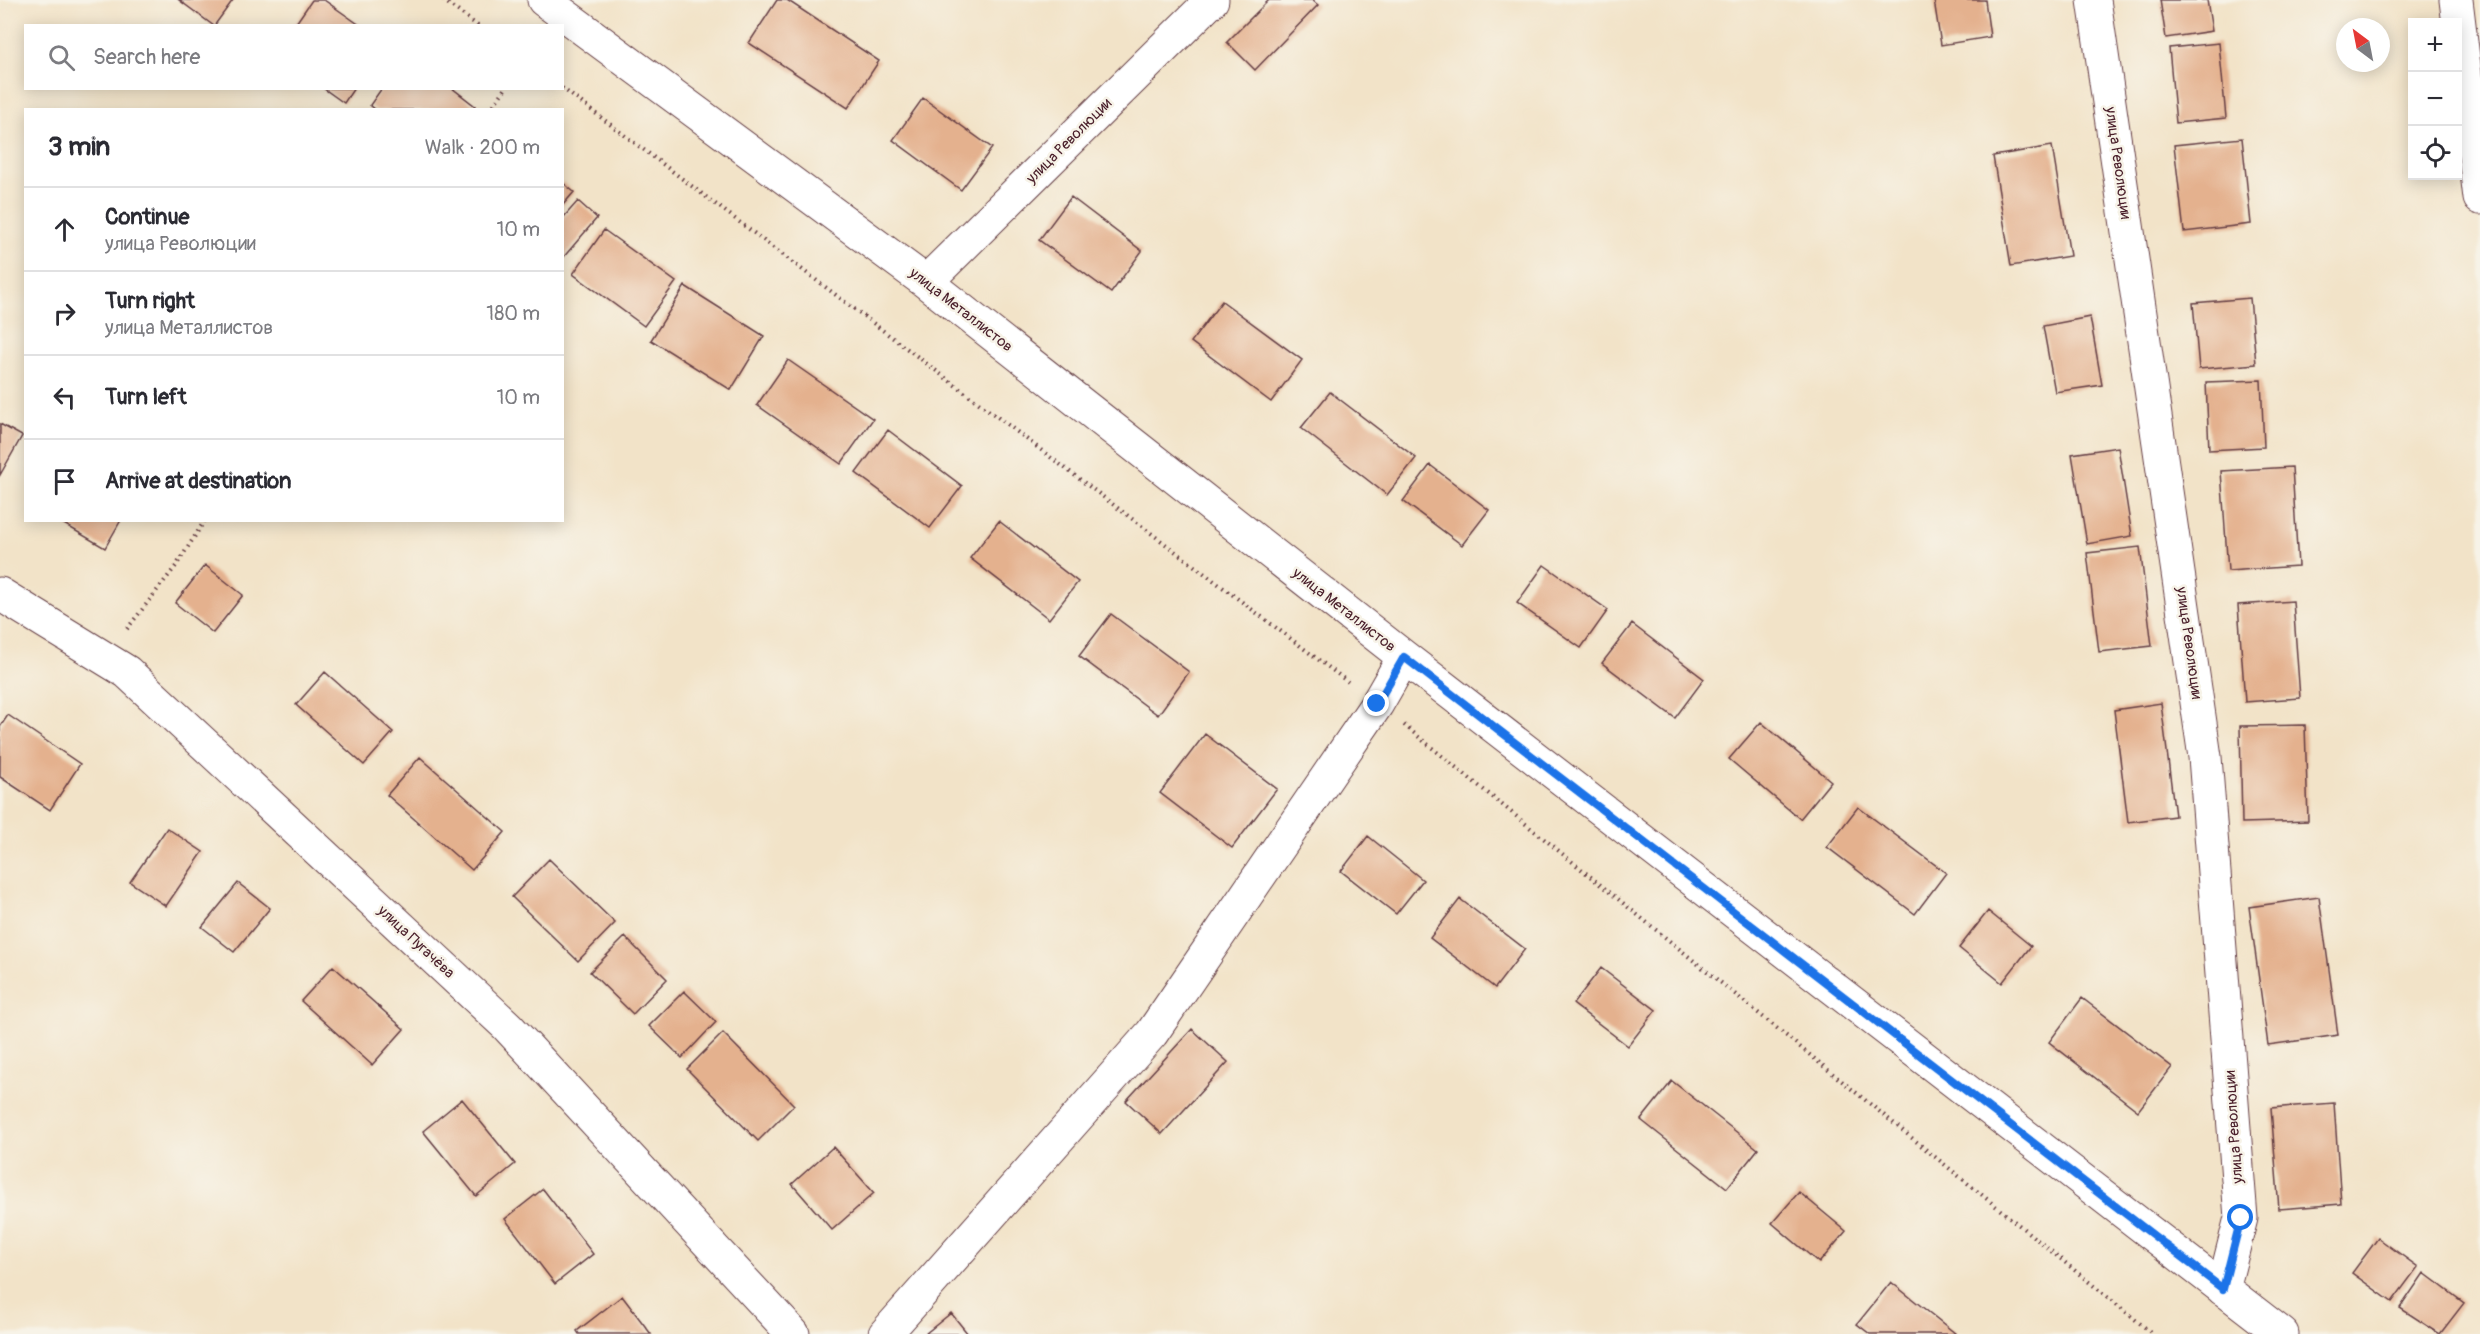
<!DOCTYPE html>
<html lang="en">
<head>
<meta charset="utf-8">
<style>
  body { margin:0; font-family:Pangolin,sans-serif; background:#f2f2f3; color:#2b2b33 }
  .controls { position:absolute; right:18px; top:18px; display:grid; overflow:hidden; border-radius:0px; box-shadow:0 3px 15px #0003 }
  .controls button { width:54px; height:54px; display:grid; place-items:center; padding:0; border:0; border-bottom:2px solid #e1e1e2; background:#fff; color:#2b2b33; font:30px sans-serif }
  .compass { position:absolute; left:2336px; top:18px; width:54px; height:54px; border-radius:50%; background:#fff; box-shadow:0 3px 15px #0003; rotate:328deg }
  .stop { position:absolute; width:18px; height:18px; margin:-14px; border:4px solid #1a73e8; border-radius:50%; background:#fff }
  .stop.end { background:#1a73e8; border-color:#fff; box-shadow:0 2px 6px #0008 }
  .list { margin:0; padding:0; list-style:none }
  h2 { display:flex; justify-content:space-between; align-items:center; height:78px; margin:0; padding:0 24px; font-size:26px }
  h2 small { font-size:20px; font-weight:400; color:#7c7c81 }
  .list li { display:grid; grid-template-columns:39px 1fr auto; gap:18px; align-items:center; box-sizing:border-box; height:84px; padding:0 24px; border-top:2px solid #e1e1e2 }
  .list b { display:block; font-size:22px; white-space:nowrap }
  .list p { margin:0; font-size:20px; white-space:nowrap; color:#7c7c81 }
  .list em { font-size:20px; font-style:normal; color:#7c7c81 }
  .icon { flex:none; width:33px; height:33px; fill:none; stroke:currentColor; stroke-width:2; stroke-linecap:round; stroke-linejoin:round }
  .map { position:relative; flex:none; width:2480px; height:1334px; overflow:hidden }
  .search { position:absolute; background:#fff; box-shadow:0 3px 15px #0003; left:24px; top:24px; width:540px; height:66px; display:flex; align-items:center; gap:15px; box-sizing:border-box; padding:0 21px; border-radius:0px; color:#7c7c81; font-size:22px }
  .panel { position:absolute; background:#fff; box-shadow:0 3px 15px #0003; left:24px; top:108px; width:540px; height:414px; border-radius:0px }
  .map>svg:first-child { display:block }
</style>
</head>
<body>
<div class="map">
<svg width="2480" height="1334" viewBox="0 0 2480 1334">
  <rect width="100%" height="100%" fill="#f7f3e8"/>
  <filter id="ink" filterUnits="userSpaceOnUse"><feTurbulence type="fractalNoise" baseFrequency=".0167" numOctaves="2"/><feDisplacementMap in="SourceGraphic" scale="12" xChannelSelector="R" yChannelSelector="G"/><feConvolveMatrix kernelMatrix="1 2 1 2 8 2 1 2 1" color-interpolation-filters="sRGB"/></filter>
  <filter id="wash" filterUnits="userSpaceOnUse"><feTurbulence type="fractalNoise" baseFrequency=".008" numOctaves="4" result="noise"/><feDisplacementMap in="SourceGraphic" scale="24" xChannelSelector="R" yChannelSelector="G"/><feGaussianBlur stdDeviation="1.35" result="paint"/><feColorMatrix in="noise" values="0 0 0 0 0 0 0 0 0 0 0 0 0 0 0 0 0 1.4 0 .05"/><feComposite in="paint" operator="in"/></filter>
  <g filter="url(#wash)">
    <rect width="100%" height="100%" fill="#f2e3c8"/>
    <g id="blocks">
      <path fill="#e4b18e" d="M179,0h54l-19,26z
        M312,0h12l37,26h-67z
        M777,0h10l92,61 -31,47 -99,-65z
        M1269,0h43l6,5 -63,65 -28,-28z
        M1934,0h51l5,37 -49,8z
        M2160,0h47l5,31 -46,7z
        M2219,43l7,75 -50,5 -7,-75z
        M323,88h31l-10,15z
        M382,88h70l23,18 -3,4h-96l-6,-5z
        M923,98l69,50 -31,42 -68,-50z
        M2242,138l9,86 -67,8 -10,-87z
        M2052,146l18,110 -59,10 -18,-110z
        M562,182l12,10 -12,14z
        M1071,197l71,54 -31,42 -72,-53z
        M578,201l19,17 -35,41v-40z
        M604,230l72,52 -32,44 -71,-52z
        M685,286l79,50 -33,54 -80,-50z
        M2250,298l6,66 -57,5 -6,-66z
        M1222,301l80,59 -31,42 -80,-60z
        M2090,317l12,68 -47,7 -12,-66z
        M788,360l85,59 -32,45 -84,-59z
        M2261,380l3,67 -55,3 -3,-68z
        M1330,392l86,66 -29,37 -86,-67z
        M0,424l22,12 -22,39z
        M888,430l74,56 -32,42 -74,-55z
        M2118,447l14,89 -45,8 -15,-90z
        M1430,465l59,45 -27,35 -59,-44z
        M2292,467l6,99 -70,5 -7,-100z
        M57,520h64l-16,28z
        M999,521l79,61 -29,37 -79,-61z
        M2140,547l12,99 -53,6 -12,-99z
        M205,565l38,30 -30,38 -38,-30z
        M1544,565l64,45 -27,38 -64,-45z
        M2293,601l7,97 -55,4 -7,-97z
        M1111,614l78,58 -31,43 -79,-59z
        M1632,624l72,55 -29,39 -73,-55z
        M325,672l68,60 -29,33 -68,-60z
        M2161,703l14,113 -47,6 -14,-112z
        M8,715l72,49 -30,46 -50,-33v-50z
        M1761,722l70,59 -31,38 -71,-60z
        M2305,725l3,96 -66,2 -2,-97z
        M1205,734l72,55 -45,59 -72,-55z
        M420,757l85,75 -33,38 -85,-75z
        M1858,807l88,66 -31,41 -88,-67z
        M167,828l36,24 -37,54 -36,-24z
        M1368,836l55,44 -27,34 -55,-43z
        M549,859l66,64 -37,38 -66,-64z
        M238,883l32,25 -36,44 -32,-25z
        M2319,897l19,138 -70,10 -19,-138z
        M1460,899l65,50 -30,39 -65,-50z
        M1988,911l43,35 -29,37 -43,-35z
        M625,937l42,42 -34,35 -43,-42z
        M333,966l71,63 -32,36 -71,-64z
        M1601,968l55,42 -28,36 -55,-42z
        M684,991l32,31 -34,36 -33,-32z
        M2082,998l90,69 -34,44 -89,-69z
        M1192,1029l36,33 -66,72 -36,-33z
        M723,1033l71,72 -36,36 -71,-72z
        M1672,1081l86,68 -31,39 -86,-68z
        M462,1099l53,65 -39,32 -53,-65z
        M2334,1103l7,101 -62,5 -8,-101z
        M833,1147l41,46 -42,37 -40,-46z
        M543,1189l50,65 -38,30 -50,-65z
        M1799,1192l47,39 -27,32 -47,-40z
        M2378,1238l40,29 -26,35 -40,-29z
        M2424,1273l40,30 -24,31 -40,-26z
        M1891,1282l65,52h-86l-13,-10z
        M622,1296l29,38h-72l-2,-3z
        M951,1313l17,21h-43z"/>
    </g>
  </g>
  <g filter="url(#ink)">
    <use href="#blocks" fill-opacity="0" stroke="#633c43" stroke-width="1.5"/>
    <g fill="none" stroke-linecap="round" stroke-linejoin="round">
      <defs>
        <path id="minor" d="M544,0l382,282 478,375 878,677
          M2094,0l111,757 36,461 -18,71
          M2456,0l24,198
          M926,282l286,-282
          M0,594l127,78 380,354 286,308
          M885,1334l267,-301 225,-329 27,-47"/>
      </defs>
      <use href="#minor" stroke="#633c43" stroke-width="35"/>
      <path stroke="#633c43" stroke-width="4" stroke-dasharray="1.5 4.5" stroke-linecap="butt" d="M443,0l35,26
        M562,88l786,594
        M490,110l16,-22
        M127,629l49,-63 29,-46
        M1404,725l749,609"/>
      <use href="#minor" stroke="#fff" stroke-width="33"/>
    </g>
  </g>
  <g fill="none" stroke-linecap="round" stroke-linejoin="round" filter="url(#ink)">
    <path stroke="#1a73e8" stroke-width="8" d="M1377,704l27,-47 819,632 18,-71"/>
  </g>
  <g text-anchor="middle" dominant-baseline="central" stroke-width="5" stroke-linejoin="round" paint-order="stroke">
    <g font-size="15" fill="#4a1f2b" stroke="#f7f3e8">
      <text transform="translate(1069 141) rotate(-45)">улица Революции</text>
      <text transform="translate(2118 163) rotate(82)">улица Революции</text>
      <text transform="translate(961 310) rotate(38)">улица Металлистов</text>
      <text transform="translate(1344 610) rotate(38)">улица Металлистов</text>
      <text transform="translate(2189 643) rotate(82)">улица Революции</text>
      <text transform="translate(416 942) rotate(43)">улица Пугачёва</text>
      <text transform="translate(2234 1127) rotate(-94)">улица Революции</text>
    </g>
  </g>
</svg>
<div class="controls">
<button>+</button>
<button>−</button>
<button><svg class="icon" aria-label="locate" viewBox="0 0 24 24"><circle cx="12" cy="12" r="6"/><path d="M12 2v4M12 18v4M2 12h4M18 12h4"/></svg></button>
</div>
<svg class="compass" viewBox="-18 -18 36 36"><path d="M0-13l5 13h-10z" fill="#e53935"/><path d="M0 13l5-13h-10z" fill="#7c7c81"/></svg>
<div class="stop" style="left:2241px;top:1218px"></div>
<div class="stop end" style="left:1377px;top:704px"></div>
<div class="search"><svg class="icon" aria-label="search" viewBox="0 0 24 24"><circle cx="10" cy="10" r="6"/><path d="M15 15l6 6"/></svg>Search here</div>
<section class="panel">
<h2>3 min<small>Walk · 200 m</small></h2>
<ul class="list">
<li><svg class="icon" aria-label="ahead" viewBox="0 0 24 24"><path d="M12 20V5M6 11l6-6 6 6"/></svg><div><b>Continue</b><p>улица Революции</p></div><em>10 m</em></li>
<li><svg class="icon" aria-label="right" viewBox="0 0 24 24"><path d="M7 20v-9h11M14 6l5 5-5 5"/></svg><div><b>Turn right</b><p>улица Металлистов</p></div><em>180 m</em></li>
<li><svg class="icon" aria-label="left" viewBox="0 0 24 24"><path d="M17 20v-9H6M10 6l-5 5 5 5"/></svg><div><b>Turn left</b></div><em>10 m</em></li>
<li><svg class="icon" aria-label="arrive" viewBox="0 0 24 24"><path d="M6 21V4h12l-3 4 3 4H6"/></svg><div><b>Arrive at destination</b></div></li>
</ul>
</section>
</div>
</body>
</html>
